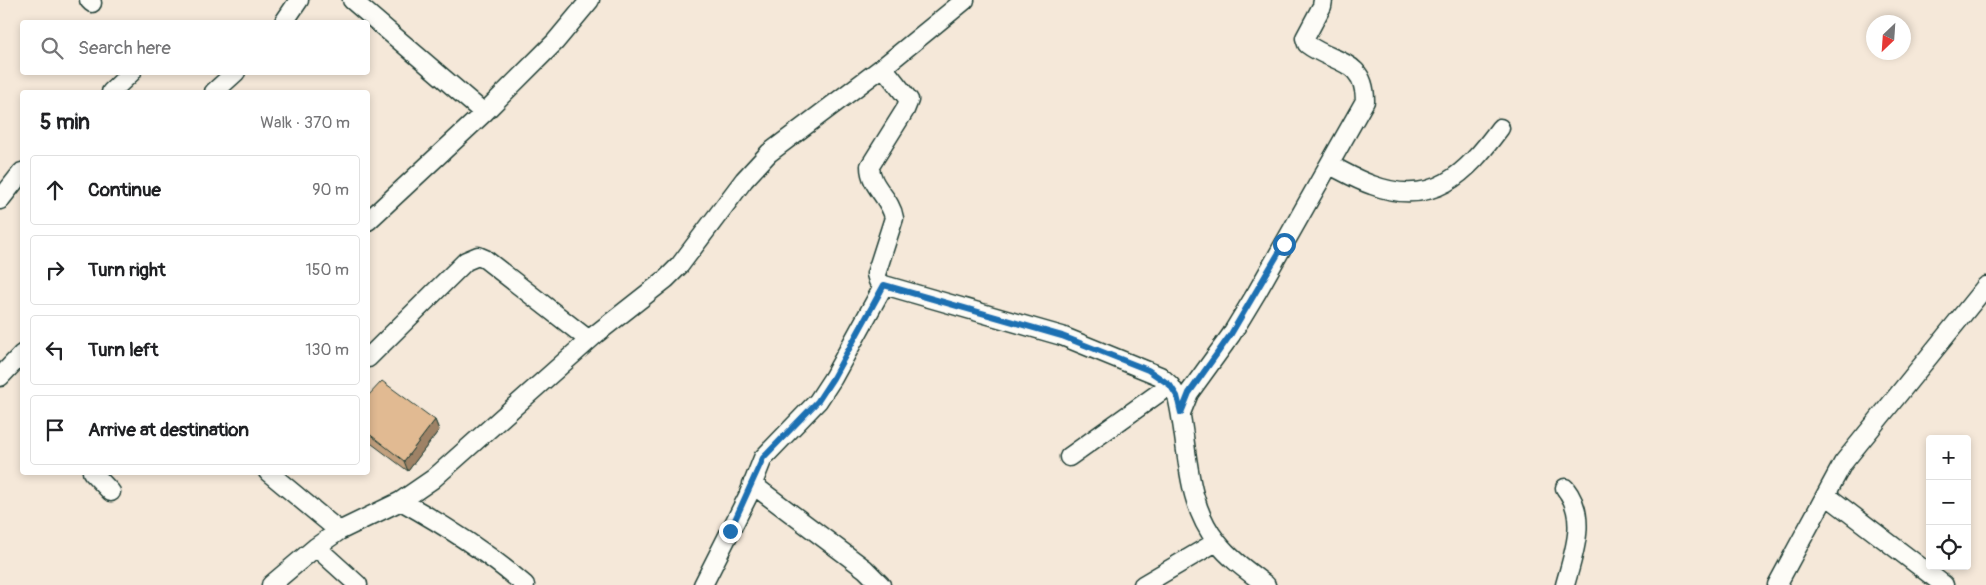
<!DOCTYPE html>
<html lang="en">
<head>
<meta charset="utf-8">
<style>
  body { margin:0; font-family:Pangolin,sans-serif; background:#f6f6f6; color:#202124 }
  .controls { position:absolute; right:15px; bottom:15px; display:grid; overflow:hidden; border-radius:5px; box-shadow:0 2px 8px #0003 }
  .controls button { width:45px; height:45px; display:grid; place-items:center; padding:0; border:0; border-bottom:1px solid #e0e0e0; background:#fff; color:#202124; font:25px sans-serif }
  .compass { position:absolute; left:1866px; top:15px; width:45px; height:45px; border-radius:50%; background:#fff; box-shadow:0 2px 8px #0003; rotate:205deg }
  .stop { position:absolute; width:15px; height:15px; margin:-11px; border:4px solid #1f6fb2; border-radius:50%; background:#fff }
  .stop.end { background:#1f6fb2; border-color:#fff; box-shadow:0 1px 5px #0008 }
  .list { margin:0; padding:0; list-style:none }
  h2 { display:flex; justify-content:space-between; align-items:center; height:65px; margin:0; padding:0 20px; font-size:21px }
  h2 small { font-size:16px; font-weight:400; color:#757577 }
  .list li { display:grid; grid-template-columns:32px 1fr auto; gap:15px; align-items:center; box-sizing:border-box; height:70px; margin:0 10px 10px; padding:0 10px; border:1px solid #e0e0e0; border-radius:5px }
  .list b { display:block; font-size:19px; white-space:nowrap }
  .list em { font-size:16px; font-style:normal; color:#757577 }
  .icon { flex:none; width:28px; height:28px; fill:none; stroke:currentColor; stroke-width:2; stroke-linecap:round; stroke-linejoin:round }
  .map { position:relative; flex:none; width:1986px; height:585px; overflow:hidden }
  .search { position:absolute; background:#fff; box-shadow:0 2px 8px #0003; left:20px; top:20px; width:350px; height:55px; display:flex; align-items:center; gap:12px; box-sizing:border-box; padding:0 18px; border-radius:5px; color:#757577; font-size:19px }
  .panel { position:absolute; background:#fff; box-shadow:0 2px 8px #0003; left:20px; top:90px; width:350px; height:385px; border-radius:5px }
  .map>svg:first-child { display:block }
</style>
</head>
<body>
<div class="map">
<svg width="1986" height="585" viewBox="0 0 1986 585">
  <rect width="100%" height="100%" fill="#f5e8d9"/>
  <filter id="ink" filterUnits="userSpaceOnUse"><feTurbulence type="fractalNoise" baseFrequency=".02" numOctaves="2"/><feDisplacementMap in="SourceGraphic" scale="10" xChannelSelector="R" yChannelSelector="G"/><feConvolveMatrix kernelMatrix="1 2 1 2 8 2 1 2 1" color-interpolation-filters="sRGB"/></filter>
  <g filter="url(#ink)">
    <g fill="none" stroke-linecap="round" stroke-linejoin="round">
      <defs>
        <path id="minor" d="M89,0l3,3
          M352,0l132,113
          M284,22l15,-22
          M883,67l26,33 -4,10 -35,56c0,21 21,32 24,52l-18,56 2,7 6,4 178,51 98,40 10,9 7,11c12,49 7,105 40,146 13,17 32,30 49,43
          M111,92l21,-20
          M214,92l22,-20
          M1330,165c14,7 27,15 42,20 61,23 94,-11 128,-57
          M0,200l22,-28
          M368,221l116,-108 71,-71 35,-42
          M368,358l98,-97 12,-5 7,3 104,81
          M0,377l22,-23
          M1181,413l8,-20 42,-58 26,-43 108,-191c0,-43 -32,-37 -58,-57l-2,-6 17,-32 1,-6
          M1069,457l101,-72
          M92,472l19,20
          M268,472l71,59
          M752,484l113,85 16,16
          M1565,488c23,29 9,64 0,97
          M1826,495l118,90
          M401,501c45,25 86,51 124,84
          M316,547l42,38
          M271,585l45,-38 23,-16 62,-30 32,-22 163,-145 70,-55 14,-14 64,-85 25,-27 114,-86 82,-67
          M703,585l45,-89 15,-38 55,-57 15,-23 51,-93
          M1143,585l73,-43
          M1777,585l66,-122 143,-177"/>
      </defs>
      <use href="#minor" stroke="#1f3d34" stroke-width="21"/>
      <use href="#minor" stroke="#fdfcf7" stroke-width="18"/>
    </g>
    <path fill="#c2a07e" stroke="#1f3d34" d="M368,396l67,24 4,10 -31,41 -40,-30z"/>
    <path fill="#9e8266" stroke="#1f3d34" d="M435,420l4,10 -31,41 -4,-10z"/>
    <path fill="#e1ba92" stroke="#1f3d34" d="M382,381l53,39 -31,41 -36,-28v-37z"/>
  </g>
  <g fill="none" stroke-linecap="round" stroke-linejoin="round" filter="url(#ink)">
    <path stroke="#1f6fb2" stroke-width="6" d="M730,531l33,-73 55,-57 15,-23 51,-93 178,51 86,34 22,15 7,11 4,17 8,-20 42,-59 53,-90"/>
  </g>
</svg>
<div class="controls">
<button>+</button>
<button>−</button>
<button><svg class="icon" aria-label="locate" viewBox="0 0 24 24"><circle cx="12" cy="12" r="6"/><path d="M12 2v4M12 18v4M2 12h4M18 12h4"/></svg></button>
</div>
<svg class="compass" viewBox="-18 -18 36 36"><path d="M0-13l5 13h-10z" fill="#e53935"/><path d="M0 13l5-13h-10z" fill="#757577"/></svg>
<div class="stop" style="left:1284px;top:244px"></div>
<div class="stop end" style="left:730px;top:531px"></div>
<div class="search"><svg class="icon" aria-label="search" viewBox="0 0 24 24"><circle cx="10" cy="10" r="6"/><path d="M15 15l6 6"/></svg>Search here</div>
<section class="panel">
<h2>5 min<small>Walk · 370 m</small></h2>
<ul class="list">
<li><svg class="icon" aria-label="ahead" viewBox="0 0 24 24"><path d="M12 20V5M6 11l6-6 6 6"/></svg><div><b>Continue</b></div><em>90 m</em></li>
<li><svg class="icon" aria-label="right" viewBox="0 0 24 24"><path d="M7 20v-9h11M14 6l5 5-5 5"/></svg><div><b>Turn right</b></div><em>150 m</em></li>
<li><svg class="icon" aria-label="left" viewBox="0 0 24 24"><path d="M17 20v-9H6M10 6l-5 5 5 5"/></svg><div><b>Turn left</b></div><em>130 m</em></li>
<li><svg class="icon" aria-label="arrive" viewBox="0 0 24 24"><path d="M6 21V4h12l-3 4 3 4H6"/></svg><div><b>Arrive at destination</b></div></li>
</ul>
</section>
</div>
</body>
</html>
